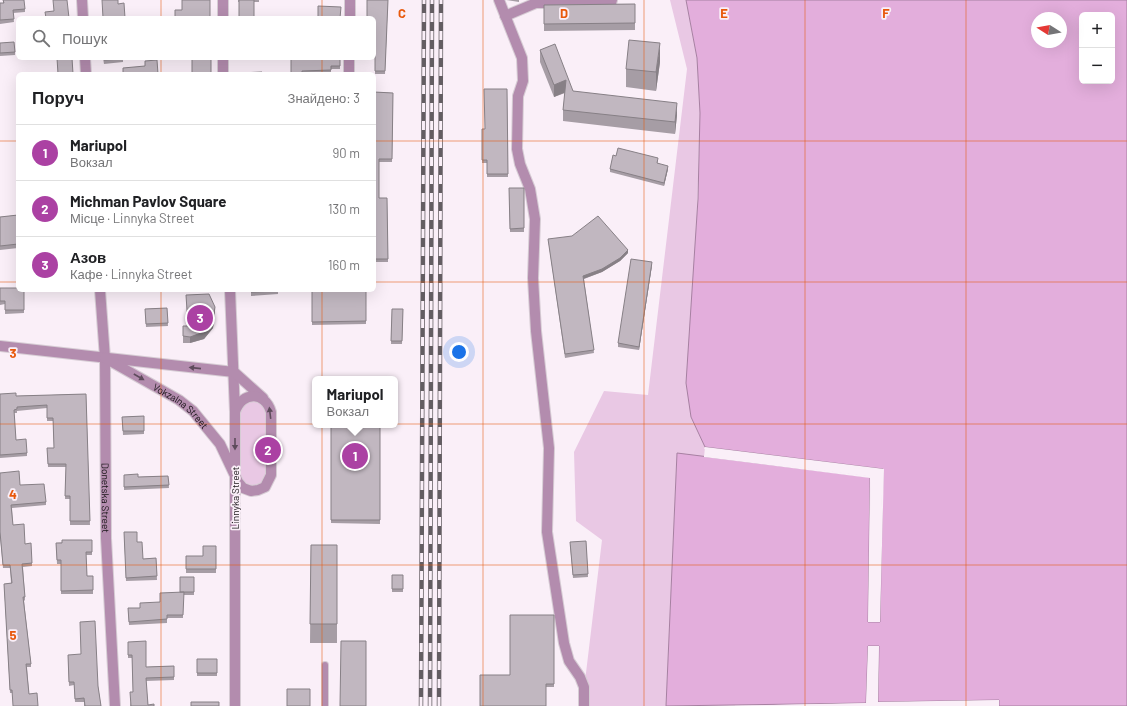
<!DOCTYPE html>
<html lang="uk">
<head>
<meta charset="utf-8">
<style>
  body { margin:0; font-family:Barlow,sans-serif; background:#f2f2f2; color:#202124 }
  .controls { position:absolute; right:12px; top:12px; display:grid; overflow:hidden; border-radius:6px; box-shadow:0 4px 16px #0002 }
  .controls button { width:36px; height:36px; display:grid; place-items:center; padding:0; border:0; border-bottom:1px solid #e0e0e0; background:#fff; color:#202124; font:20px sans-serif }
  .compass { position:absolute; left:1031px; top:12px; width:36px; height:36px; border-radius:50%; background:#fff; box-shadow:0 4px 16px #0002; rotate:281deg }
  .you { position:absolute; left:459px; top:352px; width:14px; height:14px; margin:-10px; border:3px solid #fff; border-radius:50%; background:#1a73e8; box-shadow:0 0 0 6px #1a73e833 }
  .badge { display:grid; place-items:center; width:26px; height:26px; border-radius:50%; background:#ab41a3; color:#fff; font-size:13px; font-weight:700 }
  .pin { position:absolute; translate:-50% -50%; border:2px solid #fff; box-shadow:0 1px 4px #0006 }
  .popup { position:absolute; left:312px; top:376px; width:86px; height:52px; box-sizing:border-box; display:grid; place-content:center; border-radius:6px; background:#fff; filter:drop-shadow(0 1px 3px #0005); font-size:13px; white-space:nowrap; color:#757577 }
  .popup b { font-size:15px; color:#202124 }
  .popup::after { content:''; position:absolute; left:50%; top:100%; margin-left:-8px; border:8px solid transparent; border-top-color:#fff }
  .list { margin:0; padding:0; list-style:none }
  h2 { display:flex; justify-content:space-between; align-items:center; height:52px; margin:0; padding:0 16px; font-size:17px }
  h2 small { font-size:13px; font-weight:400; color:#757577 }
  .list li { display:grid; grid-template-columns:26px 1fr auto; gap:12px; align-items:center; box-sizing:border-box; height:56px; padding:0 16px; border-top:1px solid #e0e0e0 }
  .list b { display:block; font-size:15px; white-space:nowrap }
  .list p { margin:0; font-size:13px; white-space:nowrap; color:#757577 }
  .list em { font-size:13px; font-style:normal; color:#757577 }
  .icon { flex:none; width:22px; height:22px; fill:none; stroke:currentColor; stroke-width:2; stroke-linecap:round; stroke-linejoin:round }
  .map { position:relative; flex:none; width:1127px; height:706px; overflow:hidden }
  .search { position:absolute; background:#fff; box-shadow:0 4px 16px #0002; left:16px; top:16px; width:360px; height:44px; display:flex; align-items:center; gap:10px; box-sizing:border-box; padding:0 14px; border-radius:6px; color:#757577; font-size:15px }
  .panel { position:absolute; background:#fff; box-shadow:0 4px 16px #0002; left:16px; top:72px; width:360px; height:220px; border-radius:6px }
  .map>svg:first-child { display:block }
</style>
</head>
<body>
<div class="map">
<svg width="1127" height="706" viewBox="0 0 1127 706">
  <rect width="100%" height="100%" fill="#faeff8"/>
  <path fill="#e9c8e4" d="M670,0h16l11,58 3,55 -9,304 14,30 -1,10 -27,-3 -11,252h-84l20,-166 -26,-19 -2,-69 30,-61 44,4 39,-326z
    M254,399l9,4 4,10 -1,61v5l-8,7h-10l-7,-7 -1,-5v-61l4,-10z"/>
  <path fill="#e3aedc" stroke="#a680a1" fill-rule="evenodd" d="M686,0h441v706h-128v-6l-121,2 1,-56h-11l-2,57 -200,3 11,-253 193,24 -2,145h12l3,-153 -178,-22 -14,-30 -5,-34 12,-184 2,-86 -3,-55zM1082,15h30v66h-30zM1037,18h24v24h-24z"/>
  <path fill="#faeff8" d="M705,447l179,22 -4,153h-12l2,-144 -166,-21v-2l167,21 -1,144h8l4,-149 -178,-22z
    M868,646h11l-1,56 121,-2v6h-2v-4l-120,2v-56h-7l-3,57 -138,1 137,-3z"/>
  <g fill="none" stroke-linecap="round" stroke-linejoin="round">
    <defs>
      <path id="service" d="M325,665v41"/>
      <g id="minor">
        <path d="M82,0l1,18"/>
        <path d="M223,0v18"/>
        <path d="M499,0l23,58 1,23 -5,15 -1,53 3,15 10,25 5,30 -2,59 3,53 13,117 -2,84 17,111 5,18 11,16 4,10v19"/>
        <path d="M505,16l31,-13h75l1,-3"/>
        <path d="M350,18v-18"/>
        <path d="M85,58l1,16"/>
        <path d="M223,58v16"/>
        <path d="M349,58v16"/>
        <path id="s1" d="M100,290l5,68 1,180 9,168"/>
        <path d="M230,290l5,122"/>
        <path d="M235,706v-231"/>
      </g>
      <g id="tertiary">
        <path d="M0,346l234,26 29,26"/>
        <path id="s2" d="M105,358l74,42 14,11 27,33 18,38 5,6 8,3 7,-1 7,-3 6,-12v-63c-6,-21 -29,-21 -36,0v63"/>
      </g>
    </defs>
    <use href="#service" stroke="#d6ccd4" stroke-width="8"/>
    <use href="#minor" stroke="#d6ccd4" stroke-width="12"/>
    <use href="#tertiary" stroke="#d6ccd4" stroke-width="12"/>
    <use href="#service" stroke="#b38cae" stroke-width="6"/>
    <use href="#minor" stroke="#b38cae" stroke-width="10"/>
    <use href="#tertiary" stroke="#b38cae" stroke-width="10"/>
    <defs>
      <path id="rail" d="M421,706l3,-706
        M430,706l2,-706
        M439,706l2,-706"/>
    </defs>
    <use href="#rail" stroke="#635d62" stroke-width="4.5"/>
    <use href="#rail" stroke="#faeff8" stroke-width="3" stroke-dasharray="9" stroke-linecap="butt"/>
  </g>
  <path fill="#a69da5" d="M3,0l22,9v3l-12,1 1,9 -14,2v-21h3z
    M238,0h21v2h-21z
    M388,0l-3,74h-10v-21h-1v-35z
    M506,0h13v2z
    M635,4v26l-91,1v-26z
    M0,43l15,9v3l-15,1z
    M540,50l33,41 104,24 -2,19 -112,-13v-11l2,-17 -11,4 -14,-35z
    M103,58h20v4l-19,2z
    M340,58v11h-9v5h-40z
    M660,62l-4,29 -30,-4v-18z
    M507,89l1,88h-21v-14h-5v-34h3z
    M374,92l19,1 -1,69h-13v36h8l1,64h-14z
    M658,161l-1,2 11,6 -4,17 -54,-14v-3z
    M509,188h15v44h-14z
    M18,215v33l-18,2v-33z
    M548,239l80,14 -8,8 -18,11 -18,7 10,74 -29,5z
    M652,265l-13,85 -21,-3v-4z
    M0,288l24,2v23l-19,1v-10l-5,1z
    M137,290h9v1h-9z
    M251,290h27v4l-27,2z
    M312,290h54v34l-54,1z
    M167,308l1,18 -22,1 -1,-18z
    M392,309h11l-1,35h-11z
    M215,314l-2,14 -9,11 -14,4h-7v-17h4z
    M0,394l16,2 70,-2 4,131h-20v-26h-5l1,-32h-18l-1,-19h7l-1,-27h-6v-13l-30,3v2h-3l2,27 11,13v3l-27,2z
    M144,416v18l-21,1 -1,-18z
    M331,425h49v99l-49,-1z
    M0,473l46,29v3l-34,3 1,17 12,19 7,19v3l-9,1 2,30v3l-1,1 7,63v3h-4l2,27 9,12 -26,-13h-2l-6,-109 7,-1 -1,-15h-7l-3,-32z
    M124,475l14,2 30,-1 1,12 -45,2z
    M124,532l13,10 6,17 13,-1 1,22 -31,1z
    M92,540v15h-6l1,21h6v18h-32v-30h-4l-1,-21z
    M586,541l2,36 -15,1 -3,-33z
    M311,545h26v98h-27z
    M216,546v27h-30v-17h17z
    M392,575h11v17h-11z
    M194,577v18h-11v23h-16v5l-38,2 -1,-17h12l20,-6 20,-10z
    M554,615v72h-8l-36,-12z
    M128,642l18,25 28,-1v14l-28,1 2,24 -18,1 3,-14 -1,-34h-4z
    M68,655l30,31 3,20h-17v-4h-9l-1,-17 -5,1z
    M197,659h20v17h-20z"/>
  <path fill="#878086" d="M660,43v19l-4,29v-19z
    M566,80v12l-12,5v-12z
    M677,103v12l-2,19v-12z
    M668,166v3l-4,17v-3z
    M628,250v3l-8,8 -18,11 -19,7v-3z
    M652,262v3l-13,85v-3z
    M215,307v7l-2,14 -9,11 -14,4v-6z"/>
  <path fill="#c1b7c0" stroke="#878086" d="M3,0h21l1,9 -12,1 1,9 -14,1v-17h4z
    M53,0h14l2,18h-23l-1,-6 9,-1z
    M102,0h16v4l6,-1 1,15h-22z
    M182,0h28v18h-35v-8h7z
    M239,0h15v18h-15z
    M367,0h21l-3,71h-10v-22h-1v-31h-7z
    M635,4v19l-91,1v-19z
    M318,6l23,1 -1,11h-22z
    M629,40l31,3 -4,29 -30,-3z
    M14,42l1,10 -15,1v-10z
    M555,44l18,47 104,12 -2,19 -112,-12 3,-30 -12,5 -14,-35z
    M57,58h15l1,16h-15z
    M104,58h19v1l-19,1z
    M192,58h19v16h-19z
    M291,58h49v8h-9v4l-29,1v3h-11z
    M157,60l1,14h-35v-6l22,-2v-5z
    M262,72v2h-22v-1z
    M484,89h23l1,85h-21v-14h-5v-31h3z
    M374,92l19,1 -1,66h-13v39h8l1,61h-14z
    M618,148l40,10 -1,5 11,3 -4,17 -54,-14 3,-14 3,1z
    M509,188h15v40l-14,1z
    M18,215v29l-18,2v-29z
    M598,216l30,34 -8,8 -18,11 -19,7 11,74 -29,4 -17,-115 24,-3z
    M631,259l21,3 -13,85 -21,-4z
    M0,288h18v2h6v20h-19v-9h-5z
    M251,290h27v1l-27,1z
    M312,290h54v31l-54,1z
    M209,294l6,13 -2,14 -9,11 -14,5 -7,-1v-10h5l-2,-31z
    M167,308l1,15 -22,1 -1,-15z
    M392,309h11l-1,32h-11z
    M16,393v3l70,-2 4,127h-20v-25h-5l1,-32h-18l-1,-16h7l-1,-30h-6v-13l-30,2v2l-3,1 2,30 10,-1 1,14 -27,2v-61z
    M144,416v15h-21l-1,-14z
    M331,425h49v95h-49z
    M19,471l1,14 24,-1 2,18 -35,3 2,20 11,-1 1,20 6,-1 1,20 -10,1 3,33h-2l8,67h-5l3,30 8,-1 1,13h-25l-1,-16h-2l-6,-106 8,-1 -2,-18h-7l-3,-33v-59z
    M138,474v3l30,-1 1,9 -45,2v-12z
    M124,532h13v10h5l1,17 13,-1 1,18 -31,2z
    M62,540h30v12h-6l1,24h6v14l-32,1v-31h-4l-1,-17h6z
    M586,541l2,33 -15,1 -3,-33z
    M311,545h26v79h-27z
    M203,546h13v23h-30v-13h17z
    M392,575h11v14h-11z
    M180,577h14v15h-14z
    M184,592l-1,23h-16v4l-38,3 -1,-14h12v-5l20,-1v-9z
    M510,615h44v69h-8v22h-66v-31h30z
    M95,621l3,65 3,20h-16l-1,-8 -9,1 -1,-17h-5l-1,-27 13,-1 -1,-32z
    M146,641v26l28,-1v11l-28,1 2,27 6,-1v2h-23l-1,-14h3l-1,-37h-4v-13z
    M341,641h25v65h-26z
    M197,659h20v14h-20z
    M287,689h23v17h-23z
    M191,702h28v4h-28z"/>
  <defs><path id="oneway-solid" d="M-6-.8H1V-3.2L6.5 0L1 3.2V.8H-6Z"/></defs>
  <g fill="#5e4b5c">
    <use href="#oneway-solid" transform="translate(195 368) rotate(-174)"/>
    <use href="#oneway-solid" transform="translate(139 377) rotate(30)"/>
    <use href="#oneway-solid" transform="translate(270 413) rotate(-97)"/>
    <use href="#oneway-solid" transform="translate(235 444) rotate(90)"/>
  </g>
  <path fill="none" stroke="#e8590c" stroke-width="1" stroke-opacity="0.55" d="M161,0v18M322,0v18M483,0v706M644,0v706M805,0v706M966,0v706M161,58v16M322,58v16M0,141h18M374,141h753M0,282h18M374,282h753M161,290v416M322,290v416M0,424h1127M0,565h1127"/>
  <g text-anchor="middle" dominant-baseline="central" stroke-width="3.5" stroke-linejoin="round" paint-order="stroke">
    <g font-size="10" fill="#191518" stroke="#faeff8">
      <text stroke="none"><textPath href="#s2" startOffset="90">Vokzalna Street</textPath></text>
      <text stroke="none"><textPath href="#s1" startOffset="208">Donetska Street</textPath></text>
      <text transform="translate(235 498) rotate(-90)">Linnyka Street</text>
    </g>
  </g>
  <g font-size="13" text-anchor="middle" font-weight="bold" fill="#e8590c" stroke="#faeff8" stroke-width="3.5" stroke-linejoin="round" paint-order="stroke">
    <text x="402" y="18">C</text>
    <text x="564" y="18">D</text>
    <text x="724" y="18">E</text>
    <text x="886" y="18">F</text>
    <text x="13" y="358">3</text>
    <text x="13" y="499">4</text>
    <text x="13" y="640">5</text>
  </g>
</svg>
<div class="controls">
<button>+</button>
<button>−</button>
</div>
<svg class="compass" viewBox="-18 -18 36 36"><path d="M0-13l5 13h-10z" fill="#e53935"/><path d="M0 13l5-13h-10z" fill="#757577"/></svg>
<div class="you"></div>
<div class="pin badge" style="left:355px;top:456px">1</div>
<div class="popup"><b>Mariupol</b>Вокзал</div>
<div class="pin badge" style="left:268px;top:450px">2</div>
<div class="pin badge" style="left:200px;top:318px">3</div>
<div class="search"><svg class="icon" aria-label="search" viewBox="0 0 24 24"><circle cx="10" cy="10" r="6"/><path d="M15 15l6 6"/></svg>Пошук</div>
<section class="panel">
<h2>Поруч<small>Знайдено: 3</small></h2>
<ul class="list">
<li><span class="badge">1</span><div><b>Mariupol</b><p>Вокзал</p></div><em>90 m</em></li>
<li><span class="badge">2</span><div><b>Michman Pavlov Square</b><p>Місце · Linnyka Street</p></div><em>130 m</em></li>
<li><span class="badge">3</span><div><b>Азов</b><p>Кафе · Linnyka Street</p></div><em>160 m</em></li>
</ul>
</section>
</div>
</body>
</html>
